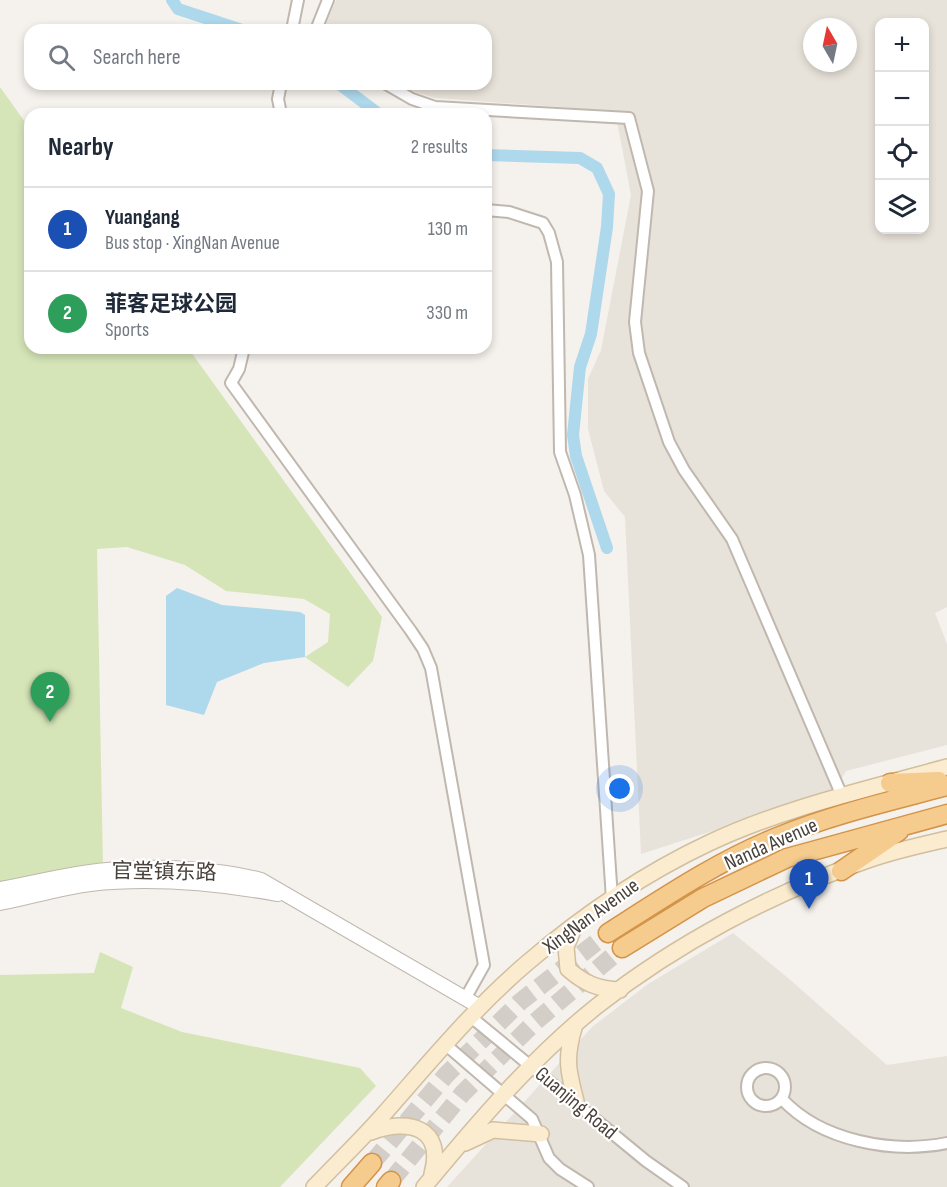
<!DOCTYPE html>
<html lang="en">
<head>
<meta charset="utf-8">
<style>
  body { margin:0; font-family:"Sofia Sans Condensed","Noto Sans SC",sans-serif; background:#f6f6f7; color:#1f2937 }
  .controls { position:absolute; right:18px; top:18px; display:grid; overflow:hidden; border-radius:12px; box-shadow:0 3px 9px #0003 }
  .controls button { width:54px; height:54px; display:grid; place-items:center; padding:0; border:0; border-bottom:2px solid #e0e1e3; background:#fff; color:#1f2937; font:30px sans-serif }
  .compass { position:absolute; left:803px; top:18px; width:54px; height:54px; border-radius:50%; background:#fff; box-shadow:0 3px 9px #0003; rotate:351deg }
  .you { position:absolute; left:620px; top:789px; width:21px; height:21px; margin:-15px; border:4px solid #fff; border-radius:50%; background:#1a73e8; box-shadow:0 0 0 9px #1a73e833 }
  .badge { display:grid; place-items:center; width:39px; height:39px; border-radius:50%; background:#2563eb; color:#fff; font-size:20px; font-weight:700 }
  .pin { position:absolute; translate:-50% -50px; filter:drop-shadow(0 2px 3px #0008) }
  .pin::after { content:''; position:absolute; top:32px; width:21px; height:18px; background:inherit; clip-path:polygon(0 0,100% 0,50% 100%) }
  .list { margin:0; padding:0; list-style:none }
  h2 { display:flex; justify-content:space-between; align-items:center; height:78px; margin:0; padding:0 24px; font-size:26px }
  h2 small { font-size:20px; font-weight:400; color:#747a83 }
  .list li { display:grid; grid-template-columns:39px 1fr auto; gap:18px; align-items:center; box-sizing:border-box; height:84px; padding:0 24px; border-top:2px solid #e0e1e3 }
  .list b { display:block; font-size:22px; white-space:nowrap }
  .list p { margin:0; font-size:20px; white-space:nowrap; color:#747a83 }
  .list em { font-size:20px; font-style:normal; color:#747a83 }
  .icon { flex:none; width:33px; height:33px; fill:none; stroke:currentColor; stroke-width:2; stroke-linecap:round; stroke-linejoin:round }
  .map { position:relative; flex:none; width:947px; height:1187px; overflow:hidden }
  .search { position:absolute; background:#fff; box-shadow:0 3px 9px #0003; left:24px; top:24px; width:468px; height:66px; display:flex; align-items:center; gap:15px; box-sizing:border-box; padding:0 21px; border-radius:18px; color:#747a83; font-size:22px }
  .panel { position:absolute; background:#fff; box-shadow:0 3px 9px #0003; left:24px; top:108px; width:468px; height:246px; border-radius:18px }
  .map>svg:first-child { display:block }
</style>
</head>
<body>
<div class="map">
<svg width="947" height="1187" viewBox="0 0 947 1187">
  <rect width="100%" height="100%" fill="#f5f1ec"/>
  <path fill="#e8e3da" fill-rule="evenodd" d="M336,0h611v607l-12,6 12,31v101l-101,26 -12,21 -193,62 -16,-337 -21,-26 -16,-62v-50l13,-29 30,-155 -16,-84 -180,-13 -22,-7 -13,-7h86v-54h-158l-3,-3zM880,22h44v208h-44zM812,27h36v36h-36z
    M733,933l55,45 99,87 60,-9v131h-500l145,-160 56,-43z"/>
  <path fill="#d5e5b8" d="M0,87l30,42v219h158l194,269 -9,44 -25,26 -43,-30 23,-15 2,-28 -26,-15 -78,-8 -41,-26 -58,-18 -30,2 6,319 -103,17z
    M100,952l33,15 -12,41 61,24 178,36 16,18 -96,101h-280v-212l94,-2z"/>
  <path fill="#aed8ec" d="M177,588l45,17 78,7 5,3v42l-41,6 -47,19 -13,33 -38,-10v-109z"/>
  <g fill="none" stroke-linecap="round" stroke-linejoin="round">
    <path stroke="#aed8ec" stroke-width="12" d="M172,0l6,9 64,21
      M339,84l40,30
      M486,155l94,3 17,10 12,26 -2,33 -16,107 -11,33 -7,68 3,21 31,92"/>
    <path stroke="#d3cec8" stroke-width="18" stroke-dasharray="18 9" stroke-linecap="butt" d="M372,1163l74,-88 74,-73 88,-69
      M391,1181l72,-88 72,-71 87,-74"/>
    <defs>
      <path id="minor" d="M292,30l6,-30
        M316,30l12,-30
        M386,84l26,15 23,8 194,11 19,73 -13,131 4,31 30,89 15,28 48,69 110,257
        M281,114l-3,-15 3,-15
        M486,210l23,2 34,11 6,10 8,29 3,190 15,43 14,60 23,344
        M244,348l-5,21 -8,14 180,248 12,18 8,19 53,297 -19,34
        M471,1017l175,144 37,26
        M446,1045l86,74 17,39 11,11 28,18
        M747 1087a19 19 0 1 1 38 0a19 19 0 1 1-38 0Z
        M782,1099c39,42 110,55 165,44"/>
      <path id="tertiary" d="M0,889c39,-7 79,-18 119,-20 44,-3 100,0 142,11l219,127
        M0,903c30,-6 60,-15 90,-19 63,-7 126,-1 188,10"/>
      <path id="secondary" d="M574,928l-8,19 2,22c17,15 30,20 52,21
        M574,1028c-9,30 -6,43 2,73
        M371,1132c37,-14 74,-5 61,42
        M465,1143l28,-13 48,4
        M314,1187c23,-24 47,-47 69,-72 46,-52 91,-107 144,-152 55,-47 116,-89 182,-120 74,-35 159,-54 238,-76
        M424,1187c53,-64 108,-129 173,-181 80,-63 175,-113 271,-146 25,-9 53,-15 79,-21"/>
      <path id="trunk" d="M890,783l49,-2
        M841,871l58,-40
        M608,933c55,-35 111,-73 172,-97 54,-22 111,-35 167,-50
        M622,948l81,-50 84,-40 160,-44
        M351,1187l21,-24
        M386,1187l5,-6"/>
    </defs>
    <use href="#minor" stroke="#c0b8af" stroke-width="14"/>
    <use href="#tertiary" stroke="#c0b8af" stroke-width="16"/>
    <use href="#secondary" stroke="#d1bf9f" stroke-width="18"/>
    <use href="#trunk" stroke="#d39348" stroke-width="21"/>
    <use href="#minor" stroke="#fff" stroke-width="10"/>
    <use href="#tertiary" stroke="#fff" stroke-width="14"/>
    <use href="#secondary" stroke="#fbecd0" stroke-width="15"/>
    <use href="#trunk" stroke="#f5cb8e" stroke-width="18"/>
  </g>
  <g text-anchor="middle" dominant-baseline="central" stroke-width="4.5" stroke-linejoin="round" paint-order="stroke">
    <g font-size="21" fill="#49413a" stroke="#fff">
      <text transform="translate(771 844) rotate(-24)">Nanda Avenue</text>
      <text transform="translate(164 872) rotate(1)">官堂镇东路</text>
      <text transform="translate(591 916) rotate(-36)">XingNan Avenue</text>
      <text transform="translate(576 1103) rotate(40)">Guanjing Road</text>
    </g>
  </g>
</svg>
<div class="controls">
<button>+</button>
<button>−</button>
<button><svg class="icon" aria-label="locate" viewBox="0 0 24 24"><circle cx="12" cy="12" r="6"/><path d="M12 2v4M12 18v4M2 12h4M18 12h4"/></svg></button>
<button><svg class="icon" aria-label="layers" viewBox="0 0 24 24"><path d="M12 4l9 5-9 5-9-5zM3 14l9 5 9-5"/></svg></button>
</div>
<svg class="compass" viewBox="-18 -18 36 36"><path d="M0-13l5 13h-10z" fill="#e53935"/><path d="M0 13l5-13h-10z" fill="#747a83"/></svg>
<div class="you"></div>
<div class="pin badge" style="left:809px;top:909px;background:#1a4fb4">1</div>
<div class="pin badge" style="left:50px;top:722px;background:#2e9e5b">2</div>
<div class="search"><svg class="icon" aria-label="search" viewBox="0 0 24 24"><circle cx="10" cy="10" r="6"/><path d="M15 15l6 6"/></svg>Search here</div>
<section class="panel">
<h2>Nearby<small>2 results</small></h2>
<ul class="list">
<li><span class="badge" style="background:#1a4fb4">1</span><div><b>Yuangang</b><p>Bus stop · XingNan Avenue</p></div><em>130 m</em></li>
<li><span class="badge" style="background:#2e9e5b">2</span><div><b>菲客足球公园</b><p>Sports</p></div><em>330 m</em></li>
</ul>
</section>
</div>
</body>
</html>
